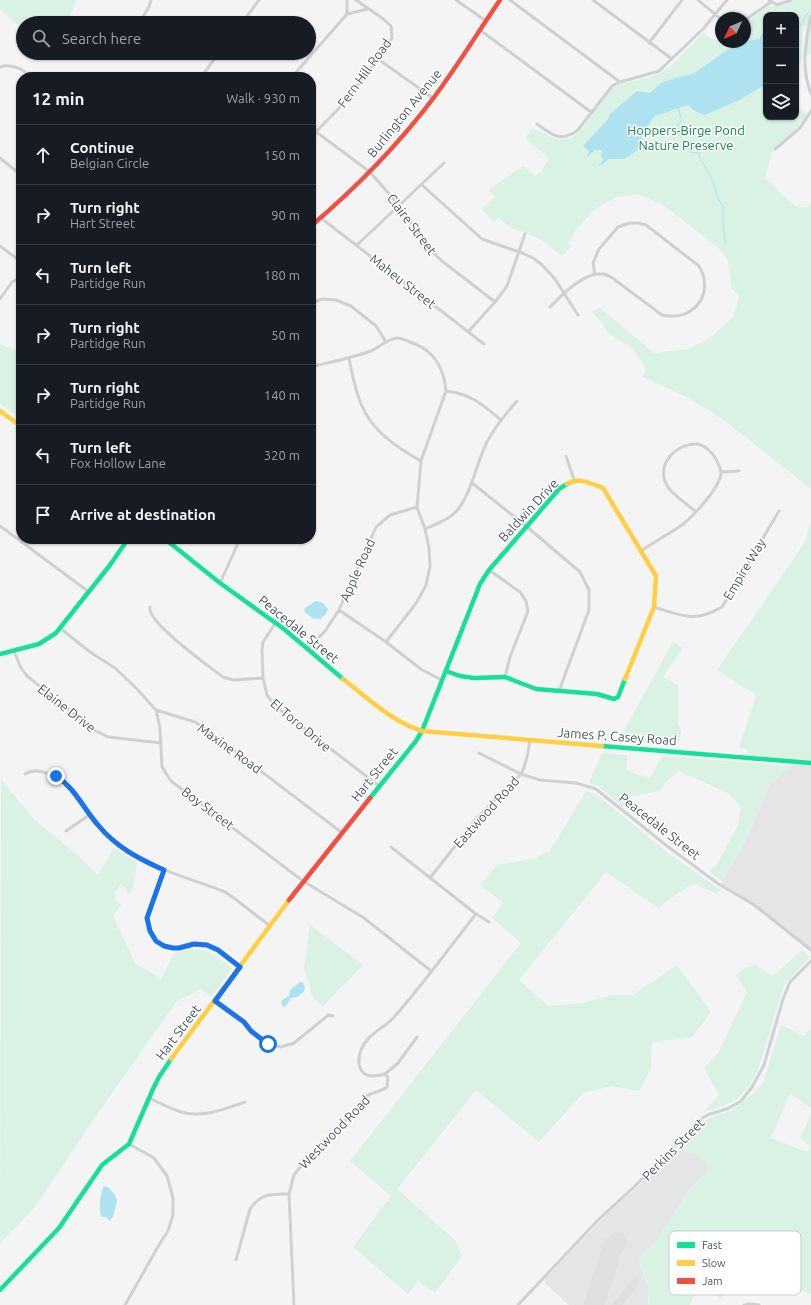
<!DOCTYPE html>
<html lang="en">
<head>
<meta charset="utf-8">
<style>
  body { margin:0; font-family:Ubuntu,sans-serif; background:#242831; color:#f1f3f6 }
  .controls { position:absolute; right:12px; top:12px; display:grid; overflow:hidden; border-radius:8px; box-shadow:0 1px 3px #0004 }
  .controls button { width:36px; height:36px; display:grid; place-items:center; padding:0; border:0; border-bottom:1px solid #363941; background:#171b24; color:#f1f3f6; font:20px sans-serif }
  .compass { position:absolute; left:715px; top:12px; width:36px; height:36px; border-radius:50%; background:#171b24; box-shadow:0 1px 3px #0004; rotate:226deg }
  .stop { position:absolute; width:12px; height:12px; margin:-9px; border:3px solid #1a73e8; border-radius:50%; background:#fff }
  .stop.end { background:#1a73e8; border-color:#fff; box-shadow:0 1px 4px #0008 }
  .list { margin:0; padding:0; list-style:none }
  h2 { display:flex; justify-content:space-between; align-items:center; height:52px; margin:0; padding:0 16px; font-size:17px }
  h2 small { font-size:13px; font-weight:400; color:#9ea1a6 }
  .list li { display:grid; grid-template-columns:26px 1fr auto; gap:12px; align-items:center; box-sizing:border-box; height:60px; padding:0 16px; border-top:1px solid #363941 }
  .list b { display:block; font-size:15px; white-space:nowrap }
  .list p { margin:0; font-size:13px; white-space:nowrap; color:#9ea1a6 }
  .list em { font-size:13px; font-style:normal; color:#9ea1a6 }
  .icon { flex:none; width:22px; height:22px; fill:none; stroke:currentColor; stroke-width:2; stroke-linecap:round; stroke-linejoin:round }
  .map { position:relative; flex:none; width:811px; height:1305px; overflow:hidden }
  .search { position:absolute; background:#171b24; box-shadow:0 1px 3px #0004; left:16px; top:16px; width:300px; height:44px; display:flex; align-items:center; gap:10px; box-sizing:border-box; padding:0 14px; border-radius:22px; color:#9ea1a6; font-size:15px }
  .panel { position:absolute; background:#171b24; box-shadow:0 1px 3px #0004; left:16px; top:72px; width:300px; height:472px; border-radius:16px }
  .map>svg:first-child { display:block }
</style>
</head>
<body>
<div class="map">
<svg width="811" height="1305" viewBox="0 0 811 1305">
  <rect width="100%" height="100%" fill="#f4f4f4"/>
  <path fill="#e6e5e6" d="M796,762l15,1v187l-58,-46 -33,-19 28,-49 22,-52z"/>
  <path fill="#e4e5e7" d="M677,1151h6l16,4 7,8 2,8 -19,19 -35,55 -9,6 -6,10 8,22 2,9 -1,13h-79l-23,-21 -1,-2v-3l60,-63z"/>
  <path fill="#d9f2e3" d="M0,0h77l-10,23h-44v7l-23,-21z
    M795,0h16v53l-6,5 2,-31 -3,-2 -2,9v27l-6,8v-54h-30v102h30v-12l11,9 -1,2 2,2 -6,8 -29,22 -8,30 30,28 12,2 4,-6v287l-86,-68 -36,-23 -46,-21 3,-7 -13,-22 -24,-14 -7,-11 -10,-11 7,-5 55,46 35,-4 22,-12 23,-21 5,-20 -7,-7 -4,-28 -7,-11 -63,-49 -1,1 -20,-8 -21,3 -21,12 -19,21 -8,13 3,4 -9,9 -16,-13 -17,-9 -18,-6 -12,-10 -5,4 -13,-13 15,-12 -8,-7 35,-24 12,10 6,-4 8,-14 -24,-20 7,-9c15,1 19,15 38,9 16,-5 28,-38 41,-49 10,-8 37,-9 49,-16 15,-8 31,-28 43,-40l11,8 7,-4v5h24v-19l24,-17c8,2 19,-2 26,-6z
    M0,344l21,8v67l-21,-15z
    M811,521v242l-65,-6 2,-7 -9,-2 17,-53 -39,-25 88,-128z
    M673,641l10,7 -20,29 15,8v40l4,6 -5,14 -58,-5z
    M602,753l25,2v15l11,5 12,2 12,-21 130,10 -22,18 -22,52 -26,45 -13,-10 7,-5 23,-43 2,-16 -13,-14 -49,-22 -13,11 -7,9 -31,6 1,8 -7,2 -24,-21 -9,-3z
    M1,779l33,40 48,40 16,16 16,-27 23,14 -4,27 -5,6 -3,-8 -5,-2 -5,8 1,7 5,5 -8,11 22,47 26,16 13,-26 20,-4 15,3 23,16 -21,29 -10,-8 -24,12 -72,102 -70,104 -35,37z
    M586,791l10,3 72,59 53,37 -5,4 -20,-10 -9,3 -29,21 -52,-36 -87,108 29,26 35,-3 29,-8h21l44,-30 34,47 -19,25 -40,5 -1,26 -12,23 -28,-5 -28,7 -44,49 -63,-52 -79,99 58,51 7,16 -27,37 -17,-12 -10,13 -55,-47 38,-51 -41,-35 171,-218 -29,-25 11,-16 -23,-17 17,-20 39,-7 14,-7z
    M310,925l53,40 -40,41 -10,-8 -9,-30z
    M802,950l8,7 -26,28 -26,85 -9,16 -12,13 -14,7 -19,6 15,-17 -15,-27 14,-15 29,-61 -11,-17 9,-7 10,-3 18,11z
    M781,1025l23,11 7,-8v80l-21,-14 -19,44 36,14 4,-6 -11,-7 11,-26v181l-57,-15h-20l-13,20 -21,-15 -10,21h-42c5,-14 -4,-31 -9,-44l6,-10 9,-7 35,-54 19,-19c-3,-12 -6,-16 -18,-18 -5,-1 -8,-2 -13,-2l30,-32 25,-9 24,-19 7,-8z"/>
  <path fill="#aee2f0" d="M766,27v57l-27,16 -34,15 -10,-4 -7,-6 -33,11 -12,17 -4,16 -15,10h-15l-6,5 -5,2 5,-6 -2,-4 1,-6h-8l-1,3h-2l-3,4 -1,-1 2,-3 -1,-3 -5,-4 25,-27 2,-5 27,-23 13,2 11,-10 17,-6 15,-3 37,-26 18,-7 11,-2z
    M316,601l7,2 5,6 -3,6 -5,4 -8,-1 -8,-7 1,-3z
    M300,982h2l3,4 -1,6 -7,5 -6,1 -6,9 -3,-1 -1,-3 1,-3 7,-4 1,-6z
    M104,1186l5,2 6,7 2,6 -3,13 -4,7 -4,-4h-4c-4,-5 -2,-26 2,-31z"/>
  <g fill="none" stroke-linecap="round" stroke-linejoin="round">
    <path stroke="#aee2f0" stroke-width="1" d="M796,30c7,-4 7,-13 13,-18
      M678,108l4,12 -3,3 -3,6c5,8 9,15 14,23l6,1 2,-2 3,10 2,2 11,20 3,14 6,9v22l3,15"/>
    <path stroke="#dedfe0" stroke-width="8" d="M616,1305l5,-4 14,-19"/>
    <path stroke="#dedfe0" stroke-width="20" d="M594,1305l18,-57 5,-6"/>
    <path stroke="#ced0d2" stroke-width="3" d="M456,0l30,21
      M510,0l110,82
      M593,0l79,59
      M698,0l23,19
      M769,0l8,5 14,-5
      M347,14l21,-5
      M811,16c-6,28 -10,51 0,78
      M745,20l26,-18
      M139,23l10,-16 2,-7
      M242,23l17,-23
      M480,30l111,82
      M649,43l33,-43
      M378,59l55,39
      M0,67c11,-4 23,2 31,10
      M201,77l18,-24
      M292,77l55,-63v-14
      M537,124c15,11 23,19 41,6l34,-44 8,-4 39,-11 44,-42 24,-29
      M311,128l59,44 27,31 33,47 12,11 53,41
      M311,137l30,-31 37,-47 14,-21 -1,-12 -9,-8 -26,-18
      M775,149l25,-21 11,-17
      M0,158l21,17
      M422,185l60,54 40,14 11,5 8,6 14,15 23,36
      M321,218l163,126
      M630,223h8l8,2 53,41c17,28 -7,57 -37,49l-51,-38 -7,-3h-9l-2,-11 6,-14 19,-22z
      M357,245l87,-82
      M0,246l21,16
      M0,299l12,-17 9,-5
      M311,303l11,-4 14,1 15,6 25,20 10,16
      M550,307c13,-13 26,-27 45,-33
      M468,332l27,-30 12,-16 18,-52
      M349,358c3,15 6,32 12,46 11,27 35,43 60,57
      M311,367c20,-5 40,-9 60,-16 9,-4 17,-13 27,-13 4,0 9,3 12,4 24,8 34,25 36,49l-25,70 -4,46 8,22 4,19 1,18 -4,19 -9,17 -31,40
      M446,391c25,3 36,13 55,29
      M566,456l8,24
      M721,472l18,-1
      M472,483l54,43 54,46 9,18v20l-30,81
      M0,526l89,66
      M425,529c11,-5 26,-10 34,-21 13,-18 17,-42 26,-62 8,-17 20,-31 32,-45
      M641,551c13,-9 28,-17 41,-26 10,-8 40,-39 39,-53 0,-3 -3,-8 -4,-11 -3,-7 -12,-16 -20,-17 -22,-1 -43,23 -29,43 4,7 20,18 27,24
      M489,570l31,22 6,9 2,10 -18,46 -5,20
      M220,583l20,-44
      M150,607c-4,15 60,60 73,70l10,3 30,-2
      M654,607c29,9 40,16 68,0l57,-96
      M339,610l47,32 36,28 20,10
      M276,622l-13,20 -1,8 1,28 4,17 8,11 104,80
      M60,628l30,24 25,16 21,20 20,22 39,12 12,8 134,102
      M308,649l17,-18 14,-21 37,-83 14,-12 27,-8
      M14,651l7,17 6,8 67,54 14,7 53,6
      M156,710l4,18 2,39 9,14 132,100 61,37 67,53
      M479,753l42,21 19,6 36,3 20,6 71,57 53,39 33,19 58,46
      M25,774c6,-4 11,-4 18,-2 33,9 41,40 63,62 31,32 79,42 119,58l6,4 38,29
      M66,831l23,-16
      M391,847l85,67 13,8
      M165,870l-18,48 3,13 6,10 8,5 9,2h6l15,-4 13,1 11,5 22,17
      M430,878l47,-60 44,-44c6,-11 7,-22 9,-34
      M215,1001l29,21 7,9 17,13 13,3 13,-4 32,-26 2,-2 5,1
      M385,1074l13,-11 19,-26
      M149,1098c10,5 21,10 32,14 22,6 44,-3 64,-10
      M236,1260l14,-51c11,-16 21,-15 39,-15
      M125,1305l34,-60 9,-14 5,-16v-17l-6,-22 -13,-18 -25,-14
      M294,1305l-5,-111 5,-19 11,-14 13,-10 49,-55c7,-5 14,-4 20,-9l1,-9 -3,-4c-4,1 -9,2 -13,2 -14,-1 -15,-15 -11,-26 6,-16 24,-22 34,-34 29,-33 54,-68 81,-102
      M518,1305l80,-85 36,-33 68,-69 8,-4 17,-5 14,-8 11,-14 12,-22 19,-66 7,-17 21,-21
      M744,1305l6,-1 9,1"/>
    <path stroke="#16e098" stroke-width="4.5" d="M165,539l55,44 64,46 59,50
      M0,654l39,-10 17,-11 54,-68 18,-26
      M446,671l14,5 14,2 31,-1 31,12 61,5 17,5 4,-2 7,-18
      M602,746l209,17
      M370,798l46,-57 6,-10 58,-147 9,-14 70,-81 8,-5
      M0,1290l59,-62 43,-63 27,-21 24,-55 6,-12 12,-18"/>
    <path stroke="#ffcf43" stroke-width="4.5" d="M0,411l21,15
      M567,484c12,-7 23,-1 36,4l53,88 -2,31 -29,72
      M343,679c25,19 49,43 79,52l180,15
      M171,1059l118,-159"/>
    <path stroke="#f24e42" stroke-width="4.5" d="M311,226c46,-39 88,-82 124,-130 23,-31 43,-64 65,-96
      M289,900l81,-102"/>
  </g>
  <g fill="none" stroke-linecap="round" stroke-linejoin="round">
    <path stroke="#1a73e8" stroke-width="5" d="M56,776c19,12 27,32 42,49 18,22 41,34 66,45l-17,48 3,13 6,10 8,5 9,2h6l15,-4 13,1 11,5 22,17 -25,34 29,21 7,9 17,13"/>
  </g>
  <g text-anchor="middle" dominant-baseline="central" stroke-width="3" stroke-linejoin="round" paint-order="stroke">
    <g font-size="13" fill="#4a5661" stroke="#fff">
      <text transform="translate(364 73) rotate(-54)">Fern Hill Road</text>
      <text transform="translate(404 113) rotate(-51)">Burlington Avenue</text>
      <text transform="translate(412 224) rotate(53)">Claire Street</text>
      <text transform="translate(403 281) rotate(38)">Maheu Street</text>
      <text transform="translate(528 510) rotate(-47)">Baldwin Drive</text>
      <text transform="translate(744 569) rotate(-59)">Empire Way</text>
      <text transform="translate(357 570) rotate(-66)">Apple Road</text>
      <text transform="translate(299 629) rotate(39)">Peacedale Street</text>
      <text transform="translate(67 708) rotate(38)">Elaine Drive</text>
      <text transform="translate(301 725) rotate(40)">El Toro Drive</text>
      <text transform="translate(617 736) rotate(4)">James P. Casey Road</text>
      <text transform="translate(230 748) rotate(36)">Maxine Road</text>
      <text transform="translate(374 774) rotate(-51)">Hart Street</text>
      <text transform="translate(208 808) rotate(37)">Boy Street</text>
      <text transform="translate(486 812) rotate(-48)">Eastwood Road</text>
      <text transform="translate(660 826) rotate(38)">Peacedale Street</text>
      <text transform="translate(178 1032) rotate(-53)">Hart Street</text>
      <text transform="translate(334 1132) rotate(-46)">Westwood Road</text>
      <text transform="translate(673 1149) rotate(-45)">Perkins Street</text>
    </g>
    <g font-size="13" fill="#17864f" stroke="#fff">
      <text x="686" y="130">Hoppers-Birge Pond<tspan x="686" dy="15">Nature Preserve</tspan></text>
    </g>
  </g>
  <rect x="669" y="1231" width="132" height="64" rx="6" fill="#fff" stroke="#c9ccd0" stroke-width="1"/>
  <rect x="677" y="1242" width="18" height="6" fill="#16e098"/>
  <rect x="677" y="1260" width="18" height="6" fill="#ffcf43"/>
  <rect x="677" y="1278" width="18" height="6" fill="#f24e42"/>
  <g font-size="11" fill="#4a5661">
    <text x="702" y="1249">Fast</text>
    <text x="702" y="1267">Slow</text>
    <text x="702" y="1285">Jam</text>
  </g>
</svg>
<div class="controls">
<button>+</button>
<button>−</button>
<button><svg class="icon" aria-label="layers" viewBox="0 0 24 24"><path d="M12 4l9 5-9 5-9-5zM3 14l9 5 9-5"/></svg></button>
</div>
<svg class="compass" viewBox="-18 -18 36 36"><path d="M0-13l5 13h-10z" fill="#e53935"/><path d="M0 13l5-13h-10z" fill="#9ea1a6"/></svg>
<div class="stop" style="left:268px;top:1044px"></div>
<div class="stop end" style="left:56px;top:776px"></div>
<div class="search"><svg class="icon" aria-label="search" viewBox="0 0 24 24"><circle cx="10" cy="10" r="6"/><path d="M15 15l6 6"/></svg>Search here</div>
<section class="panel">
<h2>12 min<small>Walk · 930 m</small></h2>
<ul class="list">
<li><svg class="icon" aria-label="ahead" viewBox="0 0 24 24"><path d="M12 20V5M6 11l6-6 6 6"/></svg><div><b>Continue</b><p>Belgian Circle</p></div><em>150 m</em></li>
<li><svg class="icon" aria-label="right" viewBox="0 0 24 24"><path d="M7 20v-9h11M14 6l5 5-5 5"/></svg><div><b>Turn right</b><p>Hart Street</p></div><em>90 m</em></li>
<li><svg class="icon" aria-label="left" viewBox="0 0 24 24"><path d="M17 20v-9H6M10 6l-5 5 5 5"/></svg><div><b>Turn left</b><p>Partidge Run</p></div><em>180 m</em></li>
<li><svg class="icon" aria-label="right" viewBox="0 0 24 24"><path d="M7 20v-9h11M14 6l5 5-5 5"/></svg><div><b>Turn right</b><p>Partidge Run</p></div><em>50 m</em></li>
<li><svg class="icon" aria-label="right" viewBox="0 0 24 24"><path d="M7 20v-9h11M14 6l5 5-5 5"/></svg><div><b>Turn right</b><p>Partidge Run</p></div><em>140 m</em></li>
<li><svg class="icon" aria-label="left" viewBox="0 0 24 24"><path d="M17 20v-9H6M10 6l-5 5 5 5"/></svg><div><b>Turn left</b><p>Fox Hollow Lane</p></div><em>320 m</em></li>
<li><svg class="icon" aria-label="arrive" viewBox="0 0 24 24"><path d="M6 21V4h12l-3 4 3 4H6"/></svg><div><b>Arrive at destination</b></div></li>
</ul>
</section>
</div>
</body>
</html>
